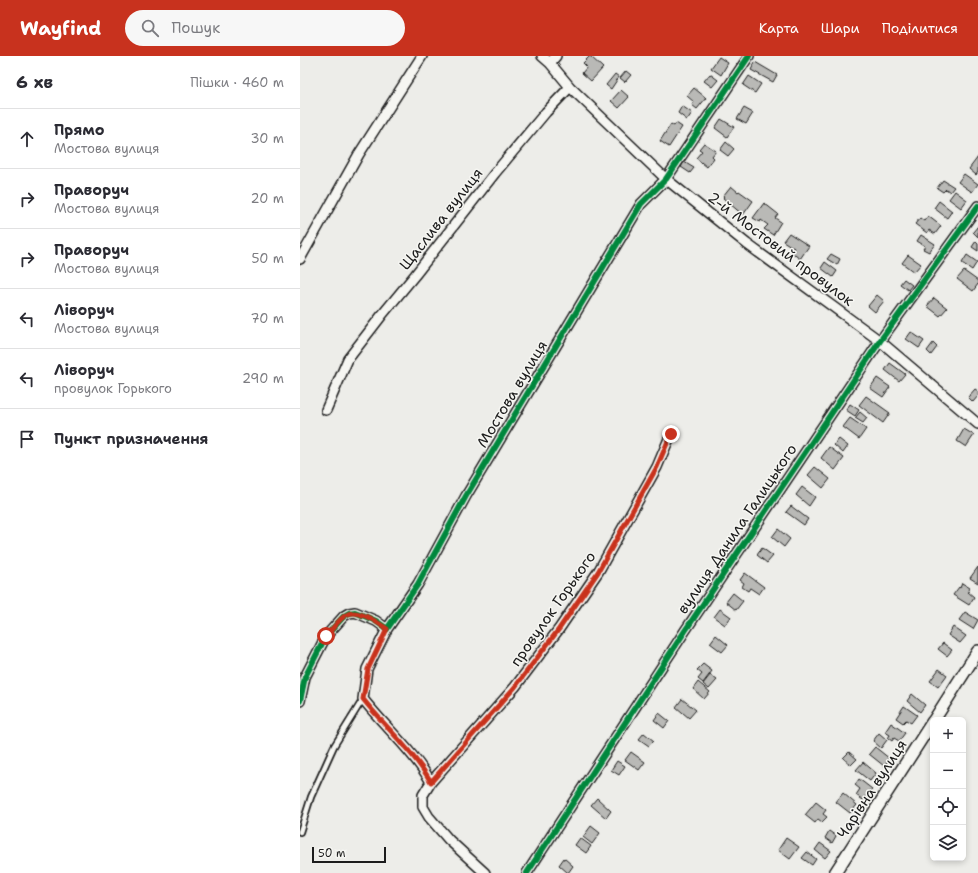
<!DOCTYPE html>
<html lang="uk">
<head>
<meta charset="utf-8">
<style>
  body { margin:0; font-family:"Shantell Sans",sans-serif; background:#f7f7f7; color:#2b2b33 }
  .controls { position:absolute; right:12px; bottom:12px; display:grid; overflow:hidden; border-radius:6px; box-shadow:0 2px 6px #0003 }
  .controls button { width:36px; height:36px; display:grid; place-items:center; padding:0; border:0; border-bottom:1px solid #e1e1e2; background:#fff; color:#2b2b33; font:20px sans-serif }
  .scale { position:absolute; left:12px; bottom:10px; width:74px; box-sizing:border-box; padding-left:4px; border:2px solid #1c1c1c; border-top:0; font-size:11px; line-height:14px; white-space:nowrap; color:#1c1c1c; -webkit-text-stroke:3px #f6f6f2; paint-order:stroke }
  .stop { position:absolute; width:12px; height:12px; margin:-9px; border:3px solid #c8321e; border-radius:50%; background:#fff }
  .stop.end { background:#c8321e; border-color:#fff; box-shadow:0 1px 4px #0008 }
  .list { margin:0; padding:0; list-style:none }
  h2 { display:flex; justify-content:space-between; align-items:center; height:52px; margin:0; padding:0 16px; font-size:17px }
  h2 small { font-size:13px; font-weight:400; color:#7c7c81 }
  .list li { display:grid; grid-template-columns:26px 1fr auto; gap:12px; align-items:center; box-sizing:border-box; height:60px; padding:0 16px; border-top:1px solid #e1e1e2 }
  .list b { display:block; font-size:15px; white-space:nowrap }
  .list p { margin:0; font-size:13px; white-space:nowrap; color:#7c7c81 }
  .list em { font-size:13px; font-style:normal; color:#7c7c81 }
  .icon { flex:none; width:22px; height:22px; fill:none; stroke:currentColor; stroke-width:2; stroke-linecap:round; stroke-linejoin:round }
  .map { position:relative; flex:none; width:678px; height:817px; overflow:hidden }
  header { display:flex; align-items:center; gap:24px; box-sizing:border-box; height:56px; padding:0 20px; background:#c8321e; color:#fff }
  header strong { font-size:19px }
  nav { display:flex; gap:22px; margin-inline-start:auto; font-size:14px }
  .search { width:280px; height:36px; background:#f7f7f7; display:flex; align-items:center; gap:10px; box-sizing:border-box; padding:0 14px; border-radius:22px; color:#7c7c81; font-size:15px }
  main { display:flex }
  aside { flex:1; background:#fff }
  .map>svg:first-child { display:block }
</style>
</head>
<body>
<header>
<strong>Wayfind</strong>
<div class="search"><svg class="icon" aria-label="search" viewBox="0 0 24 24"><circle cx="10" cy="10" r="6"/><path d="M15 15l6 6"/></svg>Пошук</div>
<nav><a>Карта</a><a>Шари</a><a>Поділитися</a></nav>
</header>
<main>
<aside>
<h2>6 хв<small>Пішки · 460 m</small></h2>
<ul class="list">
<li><svg class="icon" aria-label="ahead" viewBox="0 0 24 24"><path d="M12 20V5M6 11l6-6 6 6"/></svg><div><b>Прямо</b><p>Мостова вулиця</p></div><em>30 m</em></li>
<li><svg class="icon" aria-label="right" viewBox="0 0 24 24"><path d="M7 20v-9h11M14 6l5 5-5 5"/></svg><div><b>Праворуч</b><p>Мостова вулиця</p></div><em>20 m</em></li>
<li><svg class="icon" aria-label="right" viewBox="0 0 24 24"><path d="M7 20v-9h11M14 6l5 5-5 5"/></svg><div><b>Праворуч</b><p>Мостова вулиця</p></div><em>50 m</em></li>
<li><svg class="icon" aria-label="left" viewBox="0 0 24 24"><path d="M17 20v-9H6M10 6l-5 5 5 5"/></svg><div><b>Ліворуч</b><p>Мостова вулиця</p></div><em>70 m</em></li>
<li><svg class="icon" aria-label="left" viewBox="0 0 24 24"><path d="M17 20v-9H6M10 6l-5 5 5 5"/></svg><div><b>Ліворуч</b><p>провулок Горького</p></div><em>290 m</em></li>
<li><svg class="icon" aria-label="arrive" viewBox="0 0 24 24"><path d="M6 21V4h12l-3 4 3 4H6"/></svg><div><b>Пункт призначення</b></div></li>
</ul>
</aside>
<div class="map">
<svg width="678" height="817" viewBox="0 0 678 817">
  <rect width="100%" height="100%" fill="#edede9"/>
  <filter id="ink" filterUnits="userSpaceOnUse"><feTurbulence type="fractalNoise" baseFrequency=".025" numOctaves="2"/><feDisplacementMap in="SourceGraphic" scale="8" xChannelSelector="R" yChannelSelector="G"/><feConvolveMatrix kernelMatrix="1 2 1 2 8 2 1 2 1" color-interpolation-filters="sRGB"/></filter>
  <g filter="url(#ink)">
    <path fill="#b9b9b6" stroke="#1c1c1c" d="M290,0l13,12 -12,13 -9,-8 5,-6 -4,-4z
      M419,1l9,6 -7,12 -10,-7z
      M455,6l22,13 -4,7 -22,-12z
      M326,15l5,4 -6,7 -5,-4z
      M315,18l4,3 -8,12 -5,-4z
      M410,18l8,6 -6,7 -8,-6z
      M449,20l12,8 -6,9 -12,-8z
      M394,32l11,9 1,1 -9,11 -5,-4 2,-3 -7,-6z
      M321,34l8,7 -10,11 -8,-7z
      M382,50l10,7 -5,7 -9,-7z
      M444,52l9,5 -7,11 -9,-5z
      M421,63l13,8 -7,10 -12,-9z
      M376,67l6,4 -13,20 -9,-6 11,-17 3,2z
      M426,86l8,7 -6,7 -8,-6z
      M404,87l12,8 -4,5 2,2 -7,9 -11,-9 6,-7 -3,-2z
      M678,101v15l-2,3 -7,-6z
      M384,106l10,6 -4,5 -9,-6z
      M664,118l14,10 -6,8 -14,-10z
      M643,124l11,7 -4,5 -4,-3 -3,3 -6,-4z
      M431,130l7,6 1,-1 14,10 -10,14 -20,-17 1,-1 -1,-1z
      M655,135l12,9 -6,8 -12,-9z
      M639,145l13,10 -5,7 -13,-10z
      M464,147l14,11 -3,4 6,4 -8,13 -9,-6 4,-4 -7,-5 -1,2 -7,-4z
      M628,160l13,10 -6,8 -6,-4 -2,3 -12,-9 5,-6 4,3z
      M678,170v11l-5,-5z
      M489,177l20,13 -9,13 -9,-7 3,-4 -11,-7z
      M621,179l14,9 -6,8 -6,-3 2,-3 -8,-5z
      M676,185l2,2v8l-6,-4z
      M531,198l9,5 -3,6 -10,-6z
      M608,199l13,9 -7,8 -12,-9z
      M667,199l10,7 -5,8 -10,-7z
      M525,206l12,9 -4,6 -12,-9z
      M664,215l14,10v3l-5,7 -16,-12z
      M604,223l8,6 -4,5 -8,-6z
      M577,239l7,6 -9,11 -7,-6z
      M634,242l13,10 -7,8 -13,-10z
      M611,276l13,9 -5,7 -13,-9z
      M633,287l4,4 -6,8 -4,-4z
      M590,307l15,11 -6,7 -14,-11z
      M577,322l13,9 -7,10 -13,-9z
      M675,333l3,2v5l-5,6 -5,-5z
      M566,340l24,17 -7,10 -24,-18z
      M550,348l9,6 -4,6 -9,-6z
      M560,356l7,6 -4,5 -8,-5z
      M550,362l16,11 -7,10 -16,-12z
      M664,373l10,6 -8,12 -9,-6z
      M539,383l9,7 -5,7 -9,-8z
      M529,391l15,11 -9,12 -14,-12z
      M515,411l15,12 -7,9 -15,-13z
      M502,431l13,10 -6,9 -13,-11z
      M491,450l17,13 -4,6 -18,-13z
      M478,473l12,10 -6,8 -12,-10z
      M462,492l11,8 -6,7 -10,-8z
      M678,511v16l-8,-5z
      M445,517l19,14 -5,7 -9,-6 -2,3 -6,-4 2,-4 -4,-3z
      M662,527l8,5 -2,4 6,5 -5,8 -16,-10 6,-8 1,1z
      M433,537l10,8 -7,9 -10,-8z
      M420,553l11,8 -6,8 -11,-8z
      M665,556l13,8 -5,9 -14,-9z
      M653,571l13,9 -6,7 -12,-8z
      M416,579l12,10 -6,7 -12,-9z
      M643,587l9,7 -5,6 -9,-7z
      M403,608l9,7 -9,12 -5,-4 4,-5 -5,-4z
      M639,613l8,6 -9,12 -8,-6z
      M410,619l7,5 -8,9 -6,-5z
      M398,626l12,10 -6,7 -11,-10z
      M612,638l13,11 -5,7 -13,-11z
      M382,643l14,11 -7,8 -13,-11z
      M604,650l13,9 -6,8 -5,-3 -3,3 -7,-5z
      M359,657l10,8 -5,7 -10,-8z
      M591,667l14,10 -6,8 -5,-3 -2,3 -4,-3 2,-3 -5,-3z
      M344,677l10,8 -5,5 -10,-7z
      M579,677l8,7 -6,8 -8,-7z
      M575,691l15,12 -6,7 -15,-12z
      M331,696l14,10 -6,8 -14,-10z
      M549,696l8,7 -6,6 -8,-7z
      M317,705l8,5 -6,9 -8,-5z
      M563,706l13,11 -6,8 -14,-11z
      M559,723l13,10 -9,11 -7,-5 4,-6 -5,-4z
      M543,737l14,12 -7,8 -14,-11z
      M297,742l14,13 -5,7 -15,-13z
      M516,746l10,8 -3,4 4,3 -5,5 -4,-3 -3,4 -10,-8z
      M291,770l9,7 -8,11 -9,-7z
      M529,775l7,5 -4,7 -7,-5z
      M280,782l11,8 -5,7 -11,-8z
      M486,782l13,9 -9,12 -12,-9z
      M520,787l11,8 -6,7 -10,-8z
      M507,796l9,7 -4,6 -10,-7z
      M264,802l9,8 -5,7 -9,-8z"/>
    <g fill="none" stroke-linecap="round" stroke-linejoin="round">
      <defs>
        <path id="service" d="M0,776l11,-35 23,-51 29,-47"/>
        <path id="minor" d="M242,0l8,7
          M270,31l96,92 81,65 133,97 98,83
          M0,203l59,-105 63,-98
          M26,354l22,-51 34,-44 33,-40 80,-102 51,-61 24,-25 -20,-24 6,-7
          M87,573l-20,40 -4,30c22,28 50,52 68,83
          M0,645l5,-24 21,-41 18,-20 5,-3 6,-1 21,9 11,8 31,-45 48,-88 175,-292 25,-25 83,-123
          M185,817l-36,-33 -20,-23 -6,-10v-12l8,-13 84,-95 44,-58 39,-57 59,-105 14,-33
          M227,817l158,-242 195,-290 98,-135"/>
        <path id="tertiary" d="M634,664l44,-69
          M535,817l98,-152"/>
      </defs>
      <use href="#service" stroke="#1c1c1c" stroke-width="8"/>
      <use href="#minor" stroke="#1c1c1c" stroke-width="12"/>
      <use href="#tertiary" stroke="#1c1c1c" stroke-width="14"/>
      <use href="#service" stroke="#f6f6f2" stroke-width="4.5"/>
      <use href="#minor" stroke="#f6f6f2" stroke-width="9"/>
      <use href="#tertiary" stroke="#f6f6f2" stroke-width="11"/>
      <defs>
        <path id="cycleway" d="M0,645l5,-24 21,-41 18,-20 5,-3 6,-1 21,9 11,8 31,-45 48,-88 175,-292 25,-25 83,-123
          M227,817l158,-242 195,-290 98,-135"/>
      </defs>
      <use href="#cycleway" stroke="#f6f6f2" stroke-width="8"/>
      <use href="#cycleway" stroke="#00873e" stroke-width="6"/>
    </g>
  </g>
  <g fill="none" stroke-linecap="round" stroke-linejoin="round" filter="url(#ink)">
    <path stroke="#c8321e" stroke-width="5" d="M26,580c6,-6 14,-19 22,-22 11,-5 30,9 39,15l-19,40 -5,30c22,28 50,52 68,83l84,-95 44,-58 39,-57 59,-105 14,-33"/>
  </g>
  <g text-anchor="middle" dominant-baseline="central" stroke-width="3" stroke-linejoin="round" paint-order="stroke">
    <g font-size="15" fill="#1c1c1c" stroke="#f6f6f2">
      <text transform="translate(141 163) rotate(-52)">Щаслива вулиця</text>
      <text transform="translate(481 193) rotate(37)">2-й Мостовий провулок</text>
      <text transform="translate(212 338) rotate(-59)">Мостова вулиця</text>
      <text transform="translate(437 473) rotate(-56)">вулиця Данила Галицького</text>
      <text transform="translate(253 553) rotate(-55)">провулок Горького</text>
      <text transform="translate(572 733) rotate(-57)">Чарівна вулиця</text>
    </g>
  </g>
</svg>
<div class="controls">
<button>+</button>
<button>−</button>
<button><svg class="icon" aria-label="locate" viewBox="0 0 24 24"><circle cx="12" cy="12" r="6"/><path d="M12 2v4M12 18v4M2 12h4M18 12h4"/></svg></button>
<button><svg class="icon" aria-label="layers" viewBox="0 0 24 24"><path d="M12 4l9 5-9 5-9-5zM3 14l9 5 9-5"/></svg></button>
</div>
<div class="scale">50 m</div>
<div class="stop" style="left:26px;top:580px"></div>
<div class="stop end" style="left:371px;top:378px"></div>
</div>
</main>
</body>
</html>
